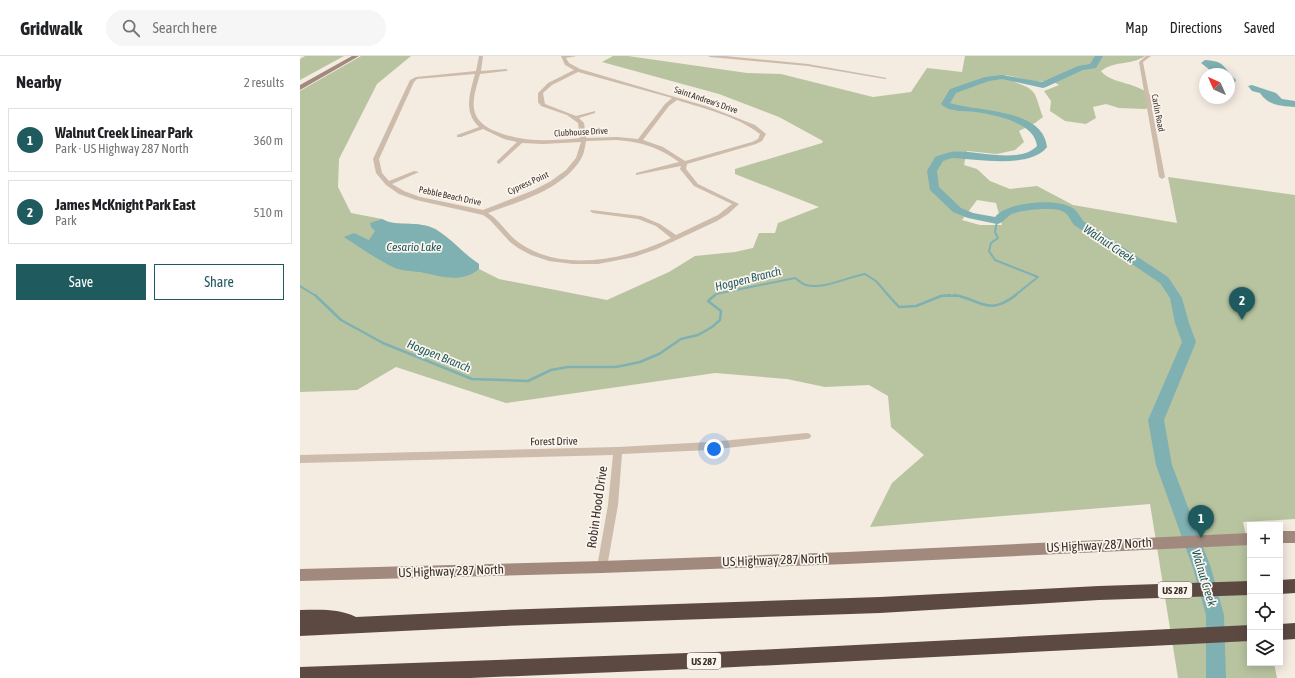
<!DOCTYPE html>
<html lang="en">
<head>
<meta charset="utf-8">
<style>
  body { margin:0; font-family:"Asap Condensed",sans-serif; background:#f6f6f6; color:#202124 }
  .controls { position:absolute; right:12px; bottom:12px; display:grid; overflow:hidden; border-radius:0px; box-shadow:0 2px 10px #0003 }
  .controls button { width:36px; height:36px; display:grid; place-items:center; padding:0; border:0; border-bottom:1px solid #e0e0e0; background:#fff; color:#202124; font:20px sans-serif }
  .compass { position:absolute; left:899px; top:12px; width:36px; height:36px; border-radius:50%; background:#fff; box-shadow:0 2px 10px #0003; rotate:315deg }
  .you { position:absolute; left:414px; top:393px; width:14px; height:14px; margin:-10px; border:3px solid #fff; border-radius:50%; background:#1a73e8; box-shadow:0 0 0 6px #1a73e833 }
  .badge { display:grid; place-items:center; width:26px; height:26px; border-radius:50%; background:#1f5a5e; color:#fff; font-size:13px; font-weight:700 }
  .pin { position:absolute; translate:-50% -33px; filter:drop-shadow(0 1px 2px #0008) }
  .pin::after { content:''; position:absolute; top:21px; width:14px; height:12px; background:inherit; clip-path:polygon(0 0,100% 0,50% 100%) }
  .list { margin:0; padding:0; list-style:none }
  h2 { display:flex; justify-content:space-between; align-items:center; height:52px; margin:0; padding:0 16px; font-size:17px }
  h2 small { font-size:13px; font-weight:400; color:#757577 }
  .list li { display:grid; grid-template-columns:26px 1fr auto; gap:12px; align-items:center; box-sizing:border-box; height:64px; margin:0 8px 8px; padding:0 8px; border:1px solid #e0e0e0; border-radius:0px }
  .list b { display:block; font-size:15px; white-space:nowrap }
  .list p { margin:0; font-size:13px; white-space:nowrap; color:#757577 }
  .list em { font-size:13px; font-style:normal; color:#757577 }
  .actions { display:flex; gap:8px; padding:12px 16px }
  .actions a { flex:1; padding:9px 0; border:1px solid #1f5a5e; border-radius:0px; text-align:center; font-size:14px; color:#1f5a5e }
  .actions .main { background:#1f5a5e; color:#fff }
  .icon { flex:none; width:22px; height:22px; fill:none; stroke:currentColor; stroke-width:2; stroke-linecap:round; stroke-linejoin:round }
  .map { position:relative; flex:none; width:995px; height:622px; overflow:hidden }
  header { display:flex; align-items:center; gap:24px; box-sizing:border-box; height:56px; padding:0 20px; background:#fff; border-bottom:1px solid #e0e0e0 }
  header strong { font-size:19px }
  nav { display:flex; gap:22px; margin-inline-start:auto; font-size:14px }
  .search { width:280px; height:36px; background:#f6f6f6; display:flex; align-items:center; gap:10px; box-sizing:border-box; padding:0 14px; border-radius:22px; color:#757577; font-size:15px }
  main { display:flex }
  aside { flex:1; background:#fff }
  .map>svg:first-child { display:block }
</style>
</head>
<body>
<header>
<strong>Gridwalk</strong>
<div class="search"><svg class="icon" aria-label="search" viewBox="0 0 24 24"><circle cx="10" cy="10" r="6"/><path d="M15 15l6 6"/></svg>Search here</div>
<nav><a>Map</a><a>Directions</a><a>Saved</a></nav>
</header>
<main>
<aside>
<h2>Nearby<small>2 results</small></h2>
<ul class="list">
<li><span class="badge">1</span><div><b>Walnut Creek Linear Park</b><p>Park · US Highway 287 North</p></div><em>360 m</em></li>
<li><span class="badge">2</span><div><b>James McKnight Park East</b><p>Park</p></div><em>510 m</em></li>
</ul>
<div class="actions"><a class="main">Save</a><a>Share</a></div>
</aside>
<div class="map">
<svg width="995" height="622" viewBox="0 0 995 622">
  <rect width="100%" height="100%" fill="#f4ebe1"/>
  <path fill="#b8c4a0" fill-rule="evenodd" d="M5,0h39l-44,24v-21z
    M61,0h50l-34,28 -38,75 -1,28 13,26 31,6 7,4 27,1 12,2 8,3 33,28 10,7v5l20,10 108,21 62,-28 26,-16 40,-4 18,-4 6,-15h16l3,-10 41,-16 -84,-33v-5l87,-26 1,-2 -44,-24 -60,-23 -117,-32 11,-6h15l119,17 34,1 92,23 38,-5 16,-24 35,4 3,-16h180c-15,10 -30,4 -44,15 9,11 27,11 40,18 7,3 13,10 20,15l-16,5 -26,-1 -13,-4 -13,3 3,11 -10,6 -21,-3 -15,-10 1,-10 -7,-10 15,-6 -9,-5c-16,5 -29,-3 -45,-5 6,9 22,8 29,18 3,4 6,18 9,24l-8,6 -16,8 5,11 -9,8 -18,4 -30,-3 -3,14 13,4 13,12 20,8 27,-3 36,19 104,18 -9,-46 127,18v324l-52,3 7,32v109h24l3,15h-99l-28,-174 -280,23 22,-44 32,-28 -33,-28 -3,-31 -19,-11 -44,2 -38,-8 -72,-6 -209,30 -110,-36 -39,23 -57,2v-301zM677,144l19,3 6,22h-22l-18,-5z"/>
  <path fill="#7fb0b2" d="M905,4c21,1 18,8 31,20l-2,4 -5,-1v-9h-14l-14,-11z
    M952,29l24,8 6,6 13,2v6c-13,-1 -27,-1 -35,-14l-8,-2 -4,-5z
    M82,163c15,8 32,2 48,8 18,7 32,26 49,37v5c-18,15 -39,7 -59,3 -8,-1 -18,-1 -25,-4 -17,-8 -35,-20 -51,-31l10,-4 15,7 6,-9 -4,-4 -1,-4z"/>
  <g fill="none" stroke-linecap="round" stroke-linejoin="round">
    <path stroke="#7fb0b2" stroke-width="2" d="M697,165l-2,11 3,6 -7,5 -2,8 6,9 43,17 -24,19
      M0,230l16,10
      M414,240l2,-2 79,-16c3,2 7,6 11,7 16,5 42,-8 59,-11l11,7 13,15
      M641,240h18"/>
    <path stroke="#7fb0b2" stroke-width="2.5" d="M15,239l26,25 42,23 89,36 56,2 23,-11 17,-3h48l24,-5 19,-8 22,-15 17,-4 14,-8 8,-7 1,-9 -13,-10 7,-6
      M588,239l11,12 17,-1 25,-10 9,-1
      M654,239c27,4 33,22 62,0"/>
    <path fill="#7fb0b2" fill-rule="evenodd" d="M795,0h8l-7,12 -13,2 -37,17 -3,1 -41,-9 -13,2 -33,12 -6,10c27,9 93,5 97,44 -17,22 -70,12 -95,11l-9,3 -6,10 2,16 22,21 12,5 22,4c12,-15 59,-19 76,-10 6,3 9,9 12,14l85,56 14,21 7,25 7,19 -32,78 8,45 39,103 13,47 2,63h-20v-63l-13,-47 -37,-103 -8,-45 34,-78 -7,-19 -5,-25 -10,-15 -86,-58c-4,-5 -5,-11 -12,-14 -9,-4 -41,-1 -50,3 -6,3 -9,9 -15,10l-29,-6 -15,-6 -23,-22 -3,-19 8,-14c5,-2 11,-4 16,-5 23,-3 68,13 86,-6 -2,-23 -41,-31 -61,-34 -10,-1 -28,0 -35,-8l9,-15 35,-12 17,-2 40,7 36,-16 12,-2z"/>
    <path fill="#cdbbac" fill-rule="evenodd" d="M179,0h4l-2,15 25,-2 2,1 -2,1 -26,3c-3,12 -9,26 -5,39 3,9 12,15 20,18 28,12 56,10 85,7l-2,-15 -11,-8 -26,-9 -3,-4v-9l10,-10 26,-13 -9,-5 -4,-9h16l-11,2 3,5 11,6 129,38 46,18 11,9 -4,7 -6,3 -69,20 -1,5 12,15 41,20 -11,10 -11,7 -60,28 -23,8 -36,7h-25l-24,-3 -18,-6 -13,-7 -8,-6 -20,-22 -7,-5 -67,-15 -17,-6 -13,-9 -10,-12 -3,-14 37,-79 6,-3 60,-6zM278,16l94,26 -7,6 -27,35 -21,-2 -31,1 -2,-15 -5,-5 16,-5v-2l-19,5 -31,-12 -2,-11 9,-8zM175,18c-5,19 -12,38 4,53l-22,8v2h4l22,-8 21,10 13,3 -20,19v2l2,1 23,-21 21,1 38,-2 -5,16 -10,12 -15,11 -17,9 -51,20 -63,-13 -16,-6 -12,-7 27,-12 -5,-1 -25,10 -7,-8 -3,-14 35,-77 3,-3zM377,44c28,9 60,16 83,34l-2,5 -6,3 -67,19 -22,-14 -20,-7 26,-34zM317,84c25,2 41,7 62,22l-43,11v2l45,-9 -1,3 14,17 38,18 -14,11 -42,20 -16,-11 -19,-8 -50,-6 -1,1 3,2 45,6 18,7 15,12c-43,21 -107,35 -150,6 -13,-8 -20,-23 -33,-31 32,-12 74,-23 93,-54 3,-5 4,-12 5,-18z
      M408,0h17l83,8 79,14 -2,1 -77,-13 -98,-9z
      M846,0h5l-8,6 22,115 -3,2 -3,-2 -20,-115z
      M507,377l3,1 1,2 -1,2 -3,1 -98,11 -87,4 -4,51 -11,62 -1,3 -4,2 -4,-2 -1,-3 11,-62 5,-50 -313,8v-8l318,-8 91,-5z"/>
    <path fill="#a18a7d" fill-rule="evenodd" d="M52,0h7l-59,34v-5z
      M980,475h15v12h-15z
      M950,477v12l-403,19 -245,9 -302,8v-12l302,-8 245,-9z"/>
    <path fill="#5c4a42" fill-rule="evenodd" d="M995,523v14l-15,1v-14z
      M950,525v14l-151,5 -219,13 -376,13 -204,10v-26c20,0 37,-2 56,7l148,-7 376,-13 219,-11z
      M995,567v16l-15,1v-16z
      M950,569v16l-535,27 -245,10h-170v-11l415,-15z"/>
  </g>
  <g text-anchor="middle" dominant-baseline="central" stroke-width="3.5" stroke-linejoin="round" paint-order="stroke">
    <g font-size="9" fill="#3b302b" stroke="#fbf5ee">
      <text transform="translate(406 44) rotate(19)">Saint Andrew's Drive</text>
      <text transform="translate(858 57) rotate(79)">Carlin Road</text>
      <text transform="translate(281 76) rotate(-3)">Clubhouse Drive</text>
      <text transform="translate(228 127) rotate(-24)">Cypress Point</text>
      <text transform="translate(150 140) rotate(12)">Pebble Beach Drive</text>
    </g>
    <g fill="#fbf5ee" stroke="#756b66" stroke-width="1">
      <rect x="858" y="526" width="34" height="16" rx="3"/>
      <rect x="387" y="597" width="34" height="16" rx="3"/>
    </g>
    <g font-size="10" font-weight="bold" fill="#3b302b">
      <text x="875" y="534">US 287</text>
      <text x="404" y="605">US 287</text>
    </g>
    <g font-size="11" fill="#3b302b" stroke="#fbf5ee">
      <text transform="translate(254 385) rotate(-1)">Forest Drive</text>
    </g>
    <g font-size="12" font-style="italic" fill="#1f5a5e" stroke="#fbf5ee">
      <text transform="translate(809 188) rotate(34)">Walnut Creek</text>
      <text x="114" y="191">Cesario Lake</text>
      <text transform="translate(448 223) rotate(-14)">Hogpen Branch</text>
      <text transform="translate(139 300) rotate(22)">Hogpen Branch</text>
      <text transform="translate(904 522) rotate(73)">Walnut Creek</text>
    </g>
    <g font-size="13" fill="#3b302b" stroke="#fbf5ee">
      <text transform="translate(297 451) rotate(-82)">Robin Hood Drive</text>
      <text transform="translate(799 489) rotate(-3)">US Highway 287 North</text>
      <text transform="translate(475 504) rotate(-2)">US Highway 287 North</text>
      <text transform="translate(151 515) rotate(-2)">US Highway 287 North</text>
    </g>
  </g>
</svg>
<div class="controls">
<button>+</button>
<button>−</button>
<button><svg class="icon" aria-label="locate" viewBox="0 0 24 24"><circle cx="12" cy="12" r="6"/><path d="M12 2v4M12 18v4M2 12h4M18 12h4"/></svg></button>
<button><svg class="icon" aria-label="layers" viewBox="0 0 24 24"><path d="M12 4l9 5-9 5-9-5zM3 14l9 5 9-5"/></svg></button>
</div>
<svg class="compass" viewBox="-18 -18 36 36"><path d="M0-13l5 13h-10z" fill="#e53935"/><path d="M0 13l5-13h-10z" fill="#757577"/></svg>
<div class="you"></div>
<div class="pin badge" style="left:901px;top:482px">1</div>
<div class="pin badge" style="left:942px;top:264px">2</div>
</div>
</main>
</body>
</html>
